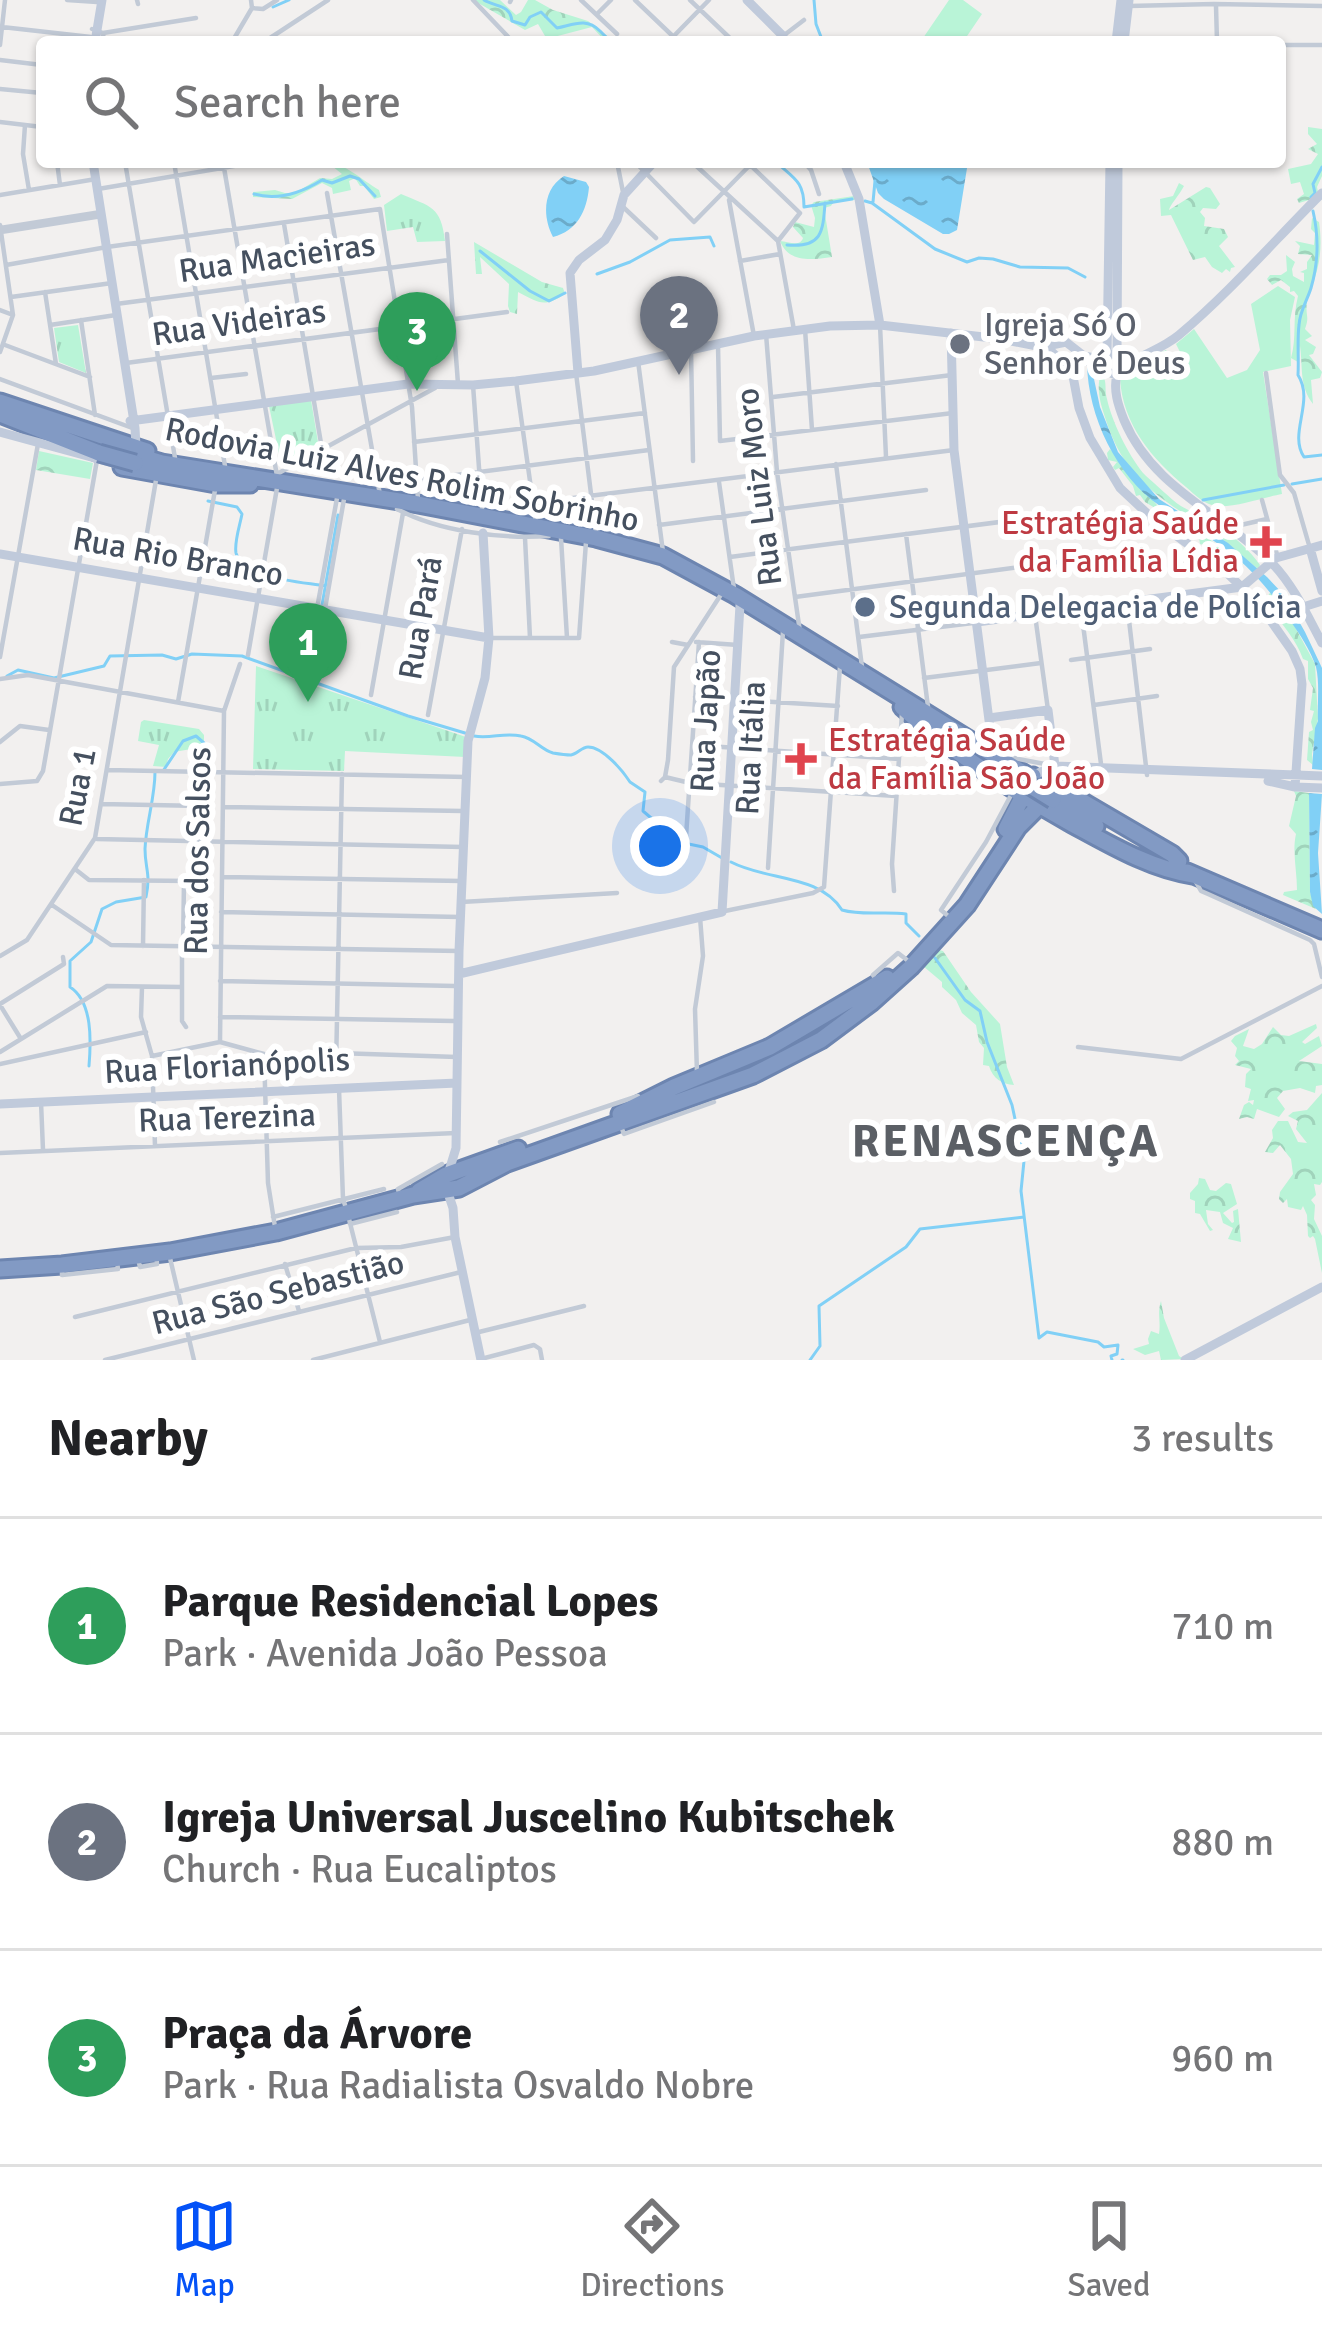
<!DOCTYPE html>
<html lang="en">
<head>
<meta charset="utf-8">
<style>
  body { margin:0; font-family:Signika,sans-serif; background:#f6f6f6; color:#202124 }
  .you { position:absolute; left:660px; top:846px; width:42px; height:42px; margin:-30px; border:9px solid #fff; border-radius:50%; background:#1a73e8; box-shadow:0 0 0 18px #1a73e833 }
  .badge { display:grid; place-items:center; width:78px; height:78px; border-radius:50%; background:#0452f7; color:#fff; font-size:39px; font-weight:700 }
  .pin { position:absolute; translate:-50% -99px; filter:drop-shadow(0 3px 6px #0008) }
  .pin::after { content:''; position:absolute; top:63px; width:42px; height:36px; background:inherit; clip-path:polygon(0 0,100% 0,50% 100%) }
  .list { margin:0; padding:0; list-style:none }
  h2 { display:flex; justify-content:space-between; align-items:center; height:156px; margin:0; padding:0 48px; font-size:51px }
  h2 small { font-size:39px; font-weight:400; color:#757577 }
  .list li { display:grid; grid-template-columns:78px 1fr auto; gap:36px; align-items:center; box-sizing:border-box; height:216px; padding:0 48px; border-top:3px solid #e0e0e0 }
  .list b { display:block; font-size:45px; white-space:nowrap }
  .list p { margin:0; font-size:39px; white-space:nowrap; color:#757577 }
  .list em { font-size:39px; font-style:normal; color:#757577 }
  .icon { flex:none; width:66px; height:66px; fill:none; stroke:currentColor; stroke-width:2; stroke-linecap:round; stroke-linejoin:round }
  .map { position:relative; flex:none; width:1322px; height:1360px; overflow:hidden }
  .search { position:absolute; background:#fff; box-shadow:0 3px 9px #0004; left:36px; right:36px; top:36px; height:132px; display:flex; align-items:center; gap:30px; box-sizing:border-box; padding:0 42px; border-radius:12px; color:#757577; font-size:45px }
  .sheet { height:804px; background:#fff }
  nav { display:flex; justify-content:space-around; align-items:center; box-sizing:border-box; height:168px; border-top:3px solid #e0e0e0; background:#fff; font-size:33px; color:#757577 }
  nav a { display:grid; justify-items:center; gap:6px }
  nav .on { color:#0452f7 }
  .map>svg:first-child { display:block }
</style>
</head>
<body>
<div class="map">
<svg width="1322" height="1360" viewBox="0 0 1322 1360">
  <defs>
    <pattern id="forest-crowns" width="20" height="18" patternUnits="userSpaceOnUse" patternTransform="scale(3)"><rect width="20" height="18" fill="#b9f4d7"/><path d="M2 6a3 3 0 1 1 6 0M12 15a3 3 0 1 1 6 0" fill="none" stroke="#a0d3bb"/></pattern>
    <pattern id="park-tufts" width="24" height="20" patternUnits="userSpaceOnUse" patternTransform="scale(3)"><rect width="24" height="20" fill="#b9f4d7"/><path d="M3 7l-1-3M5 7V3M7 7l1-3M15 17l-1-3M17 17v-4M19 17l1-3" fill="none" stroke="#a0d3bb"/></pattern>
    <pattern id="water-ripples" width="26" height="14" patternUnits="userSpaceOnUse" patternTransform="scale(3)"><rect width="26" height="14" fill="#81d0f6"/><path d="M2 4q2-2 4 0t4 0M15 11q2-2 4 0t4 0" fill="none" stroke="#6babca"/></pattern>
  </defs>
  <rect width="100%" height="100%" fill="#f2f0ef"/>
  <path fill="#b9f4d7" d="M949,0h14l19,14 -19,28h-39l-3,-1z
    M1278,286l17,11 -5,23 1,46 -28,6 19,122c-17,3 -49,14 -65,12 -12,-1 -22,-11 -31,-19 -34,-28 -63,-62 -66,-108l11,-13 35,-16 9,15 9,-5 -8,-16 18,-15 33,49 20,-8 13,-20 -9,-46z"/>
  <path fill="url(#forest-crowns)" d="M473,0h27l16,15 5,-3 7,-12h7l18,10 35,11 19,15 11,4 9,-2 10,4h-31l-14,-15 -42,11 -5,-2 -7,-12 -13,6z
    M1308,127l14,2v47l-5,11 1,5 -6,7 -13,4 -2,-4 7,-5 -4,-12 -9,2 -3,-15 23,-5 7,-10 -10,-5 9,-5 -9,-10z
    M327,162c19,2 35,18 52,28l2,7 -7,2 -10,-13h-4l-5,-8 -6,3 2,9 -18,4 -1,-6 -10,-5 -30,16 -39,-2v-5l22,-2 10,3h10l25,-15 12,1 10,-5z
    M1179,183l5,3c-4,8 -14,19 -15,24l37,-23 4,1 10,16 -4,5 -13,-1 -3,4 5,6 -1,8 20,3 4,8 -9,9 16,21 -4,1 -1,4 -4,-3 -4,4 -10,-6 -7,-10 -12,3 -22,-45 -10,1 -1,-17 13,-3z
    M854,196l1,4 -21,1 -3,5 -7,2 8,49c-21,3 -43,6 -52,-16 9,1 20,6 23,-3l-10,-11 2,-5 19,5 1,-9 -4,-13 3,-3z
    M1312,218l7,4c3,21 2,40 -6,61 -3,9 -5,9 -6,19 -2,15 3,13 -2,27l7,7 -7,4 11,7 -3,7 -4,1 13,17 -2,6 -9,2 2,24c-14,-18 -10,-37 -13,-58l-2,16 -7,-4c6,-20 1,-39 7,-62l-4,-5 -4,1v-5l-9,-7 -9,5 -5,-6 3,-4h11l6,-4 -1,-16 9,7 -3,7 1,7 11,6v-9l-4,-1 7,-3v-7l5,-7 -14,-1 2,-8 -5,-5 19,4 1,-12 -4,-4z
    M474,242l68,40 21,6 2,6c-21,14 -26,9 -47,-2l-1,22 -7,-2 -2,-6 1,-22 -29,-27 2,17h-6z
    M1101,373c7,9 3,14 6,26 5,23 21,55 36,74 3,3 33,30 35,31 10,7 16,7 22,15 19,3 48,28 60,46l-2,4c-13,-10 -24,-21 -37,-31 -49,-34 -92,-51 -113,-112 -6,-18 -13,-35 -7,-53z
    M1110,449l47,56 24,13 62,46 -3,5 -11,-6 2,-2 -12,-9 -7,-1 -2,-4 -10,-3 -1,-6 -26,-14 -7,-7 -9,-2 -2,-7 -10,-6 -5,-7 -4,1 -3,-10 -14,-18 -4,2 -2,-3 4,-5 -9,-2 -1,-7z
    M39,451l54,12 -3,16 -54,-9z
    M1271,591l23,34 21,39 3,55 -6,35 1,11 -6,-5 2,-28 4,-2 -2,-8 3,-11 -4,-1 3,-22 -5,-9v-18l-5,-2c-8,-23 -25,-38 -38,-58z
    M1294,791l15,2 1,99 6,17 -33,-14 1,-3 13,-2c0,-19 -5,-39 -1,-56l-7,-8 7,-30z
    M939,950l4,1 28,41 29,32 7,43 7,18c-12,-1 -21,-6 -25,-19l-6,-1 1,-17 -5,-6 -3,-17 -14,-12 -6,-13 -14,-13v-5l-19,-16z
    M1316,1024l1,4 -15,14 3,2 14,-8 3,10 -23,15 23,3v21l-6,1 -1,7 -15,-5 -17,3 -6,7 8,11 -6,8 -22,-8 -3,10 -7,-2 -8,2 5,-14 5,-3 4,3 1,-5 -6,1 3,-12 -6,-2 1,-13 5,-5 -16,-4 4,-4 -4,-5 2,-8 -6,-7 4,-5 14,-7 -6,17 11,3 8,-5 11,-17 8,8 8,1z
    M1322,1093v89l-2,3 -6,-1 2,11 -5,5 4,5 -1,14 8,17v37l-7,-34 -2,-3 -3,2 -2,-2 -1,-21 -4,-9 -2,4 -13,-3 -1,-8 -4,4 -4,-4 1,-7 13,-18 -2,-15 -11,-14 -7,8 -8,-1 8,-14 -1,-8 6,-9h10l10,21 9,1 -11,-14 2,-8 -10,-5 5,-4 14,-2z
    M1199,1178l6,1 5,11 6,1 10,-8 5,1 6,20 -14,9 9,10 2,-1 -1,-11 5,-2 3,33 -13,-3 5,-11 -10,-5 -3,-11 -14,-2 2,14 5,6 -3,1 -10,-17 -5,-1v-12l-5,-2v-6l8,-9z
    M1161,1301l3,17 15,38 5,3 -23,1 -2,-9 -14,4 -12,-6 16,-5 -1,-5 3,-8 8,3c2,-13 -2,-21 2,-33z"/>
  <path fill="url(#park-tufts)" d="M401,194c30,13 40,12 44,47l-28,1 -4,-15 -26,4 -3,-26z
    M78,325l8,48 -27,-11 -5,-34z
    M311,400l8,48 -37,20 -13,-62z
    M256,666l210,71 -1,20 -120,-6 -1,20 -91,-2z
    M144,720l55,9 5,6v7l-7,6 -23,4 -6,7 -2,8 -13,-1 6,-21 -21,-4 3,-19z"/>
  <path fill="url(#water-ripples)" d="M867,162h101l-11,68 -8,4h-6l-59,-35 -6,-6z
    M564,176l22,6 3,5c-2,24 -12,44 -36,50 -11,-21 -10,-48 11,-61z
    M1087,364l4,1 9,42 18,45 41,47 69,44 39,34 17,18 21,37 17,36v102l-10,-1 3,-41 3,-7c-1,-17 2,-37 -2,-54 -5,-16 -17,-34 -27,-48 -15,-23 -32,-44 -53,-62 -24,-19 -51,-34 -76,-51 -44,-30 -72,-90 -73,-142z
    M1309,793l13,1 -4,59 4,61 -9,-8 -3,-14z"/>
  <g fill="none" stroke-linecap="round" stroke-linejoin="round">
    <path stroke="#81d0f6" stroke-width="3" d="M484,0c11,7 26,4 28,21l13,4 5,-8 11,-5 16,16c16,-3 29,-11 43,3 4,4 8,9 14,11
      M814,0l2,24 7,18
      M273,7l16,-7
      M764,162l4,3 9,-2c18,16 27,19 27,44l48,-8
      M254,194c24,7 47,-1 68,-14l10,3 18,-7 9,3 16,17
      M1311,197l4,-4 -2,-9 9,-17
      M865,201l7,2 63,46 32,13 12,-4 14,1 27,8 48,1 17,9
      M873,202l2,-21
      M1313,211c6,26 5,53 -2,77 -4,13 -11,22 -12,37 -2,16 0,33 -1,50 17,27 -10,58 6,82l18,-2
      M787,245c35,3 36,-13 38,-42
      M480,251l50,40 19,10 16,-8
      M597,274l33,-12 40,-22 40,-3 4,9
      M1292,484l30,-5
      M1203,500l81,-15
      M208,501l29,6 5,7c-2,11 -8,28 -6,39 6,26 68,29 89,33
      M7,676l11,-6 36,8 50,-12 6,-10 52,-1 14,4 16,-5 50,2 166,60 57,17
      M309,678l29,-163
      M474,736c17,3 30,-4 47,0 13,2 20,14 32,17 6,1 12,2 18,2 6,-1 11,-8 17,-8 15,0 35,24 42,35l15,10 -2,19 36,31 24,5 19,11
      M163,771l20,-30 13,-5 8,7
      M731,862c36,19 88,12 111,48 21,6 41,1 64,4v9l13,13
      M935,958l30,42 15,11 7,31 25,63 12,56 -3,30 18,147 8,-6 51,10 6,5 14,-2 -1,9 -6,2 1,4
      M89,1066c2,-24 4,-64 -19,-79v-26l21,-19 11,-33 14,-7 30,-5c5,-24 -1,-28 -1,-48 1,-26 10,-51 10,-77
      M810,1360l10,-14 -1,-40 87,-59 14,-18 104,-12
      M1122,1360h1"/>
    <defs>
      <path id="highway" d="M0,402l147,49
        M0,414l99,39
        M138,456l24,7 256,41 178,34 67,18 72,39 293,181
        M122,467l94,17h34
        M902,707c52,47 110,83 170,117 37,20 79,45 121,51
        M1049,782l123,72 7,7
        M1053,800l43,26
        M1006,829l27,-53
        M1187,872l135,58
        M620,1114l54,-27 96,-40 117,-69
        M419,1191l27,-16 72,-26
        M0,1269l62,-4 108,-13 106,-20 137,-37 46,-7 48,-25 246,-88 68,-35 51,-38 39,-35 56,-62 51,-78 31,-31 3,-11"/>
    </defs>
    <use href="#highway" stroke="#6d85b0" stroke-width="21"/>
    <path stroke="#c2cad6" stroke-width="4.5" d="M67,0l30,2
      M137,0l1,4
      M473,0l40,42
      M581,0l36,34
      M635,0l44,42
      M690,0l44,42
      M510,2l1,-2
      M1129,6l85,-2 108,2
      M1216,6l1,36
      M252,8l11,1 14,-9
      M598,13l13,-13
      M2,27l89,10
      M92,29l11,4 1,9
      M103,33l93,-15
      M232,42l20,-34 -1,-8
      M264,42l64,-42
      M668,42l41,-42
      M789,42l-6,-6 21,-16
      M0,45l5,-45
      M1280,45h42
      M0,60l42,5
      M0,89l42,4
      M0,122l42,5
      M25,125l-2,29 6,36
      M57,162l3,23
      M125,162l50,296
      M174,162l51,304
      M223,162l54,314
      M617,162l6,30
      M635,162l59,60 59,-60
      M692,162l86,79 16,89
      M747,162l53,51 -22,28
      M804,162l7,8 8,24
      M98,189l160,-27
      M327,193l53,302
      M0,195l96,-16
      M729,200l25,136
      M621,205l35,33
      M284,224l38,225
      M0,225l13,90 -13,37
      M0,228l101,-16
      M1,232l101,-16
      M447,234l11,150
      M740,261l40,-7
      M6,265l101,-18 273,-38 32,198 6,93
      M45,292l11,72
      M11,297l101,-14
      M116,304l333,-44
      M0,310l13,5
      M81,320l14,95
      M50,325l66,-10
      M880,325l6,132
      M805,329l7,101
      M766,334l11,138 23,160
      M5,345l85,32
      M718,345l2,96 233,-28
      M691,349l2,112
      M638,361l25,191
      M126,363l381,-51
      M576,373l20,161
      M1266,373l14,102 14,18 15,52
      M211,378l35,-4
      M0,379l135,50
      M516,381l20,143
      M473,385l9,124
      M773,397l179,-22
      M414,442l231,-29
      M836,464l26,203
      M277,474l158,-86
      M417,480l232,-30
      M719,482l15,107
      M1262,500l16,58
      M533,503l421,-53
      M397,509c43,23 104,30 152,27
      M659,525l267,-35
      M1232,527l35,-8
      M906,534l22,173
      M525,538l5,100
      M561,538l6,100
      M730,557l316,-41
      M795,597l278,-37
      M1127,603l20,172
      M1081,609l20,155
      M1035,615l13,95
      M859,637l114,-14
      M489,638h90l7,-96
      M672,642l16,3
      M696,642l42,3
      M248,655l29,-167
      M0,657l38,-213
      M1071,660l79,-11
      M305,675l32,-177
      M313,678l31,-179
      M924,678l117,-15
      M0,679l28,-4 196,36
      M371,695l32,-182
      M695,697l143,9
      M178,702l37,-212
      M1094,705l63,-9
      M428,715l34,-186
      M0,742l20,-16 29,4
      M692,745l207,14
      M1008,757l42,8
      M107,770l360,7
      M665,777l25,6 206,13
      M661,781l4,-4 3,-17 6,-93 48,-74
      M0,784l37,-3 6,-10 54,-311
      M101,804l101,2 1,-32
      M223,807l240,4
      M686,837l13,-195
      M97,839l366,8
      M768,868l15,-237
      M75,869l14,11 103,1 6,-3
      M222,877l240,4
      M1196,882l5,9 7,3 102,46 4,4 8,33
      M894,891l-2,-27 10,-151
      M461,902l156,-9
      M52,905l59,40 348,6
      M725,911l88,-18 11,-6 16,-221
      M221,912l239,5
      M947,915l-6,-5 45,-68 24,-45
      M143,946l1,-66
      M182,947v74l4,6
      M183,947l1,-66
      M0,956l27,-16 68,-102 61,-358
      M875,978l-2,-3 25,-22 9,7
      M220,981l235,5
      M142,987l-1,30 11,39 3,90
      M0,1004l64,-40 -1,-7
      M0,1005l21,34
      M220,1017l234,4
      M220,1042l4,-331 16,-47
      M1078,1047l103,12 141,-73
      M0,1052l107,-66 74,1
      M337,1053l120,4
      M152,1056l68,-14 44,12 4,129 7,44
      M0,1064l146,-32
      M336,1068l6,-294
      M697,1073l-2,-64 8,-53 -3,-39
      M339,1089l4,110 3,9
      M41,1102l2,48
      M622,1129l2,5 90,-32
      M500,1142l138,-46
      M0,1153l456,-20
      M399,1193l-1,-4 44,-25
      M273,1217l111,-28
      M349,1219l31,123
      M350,1224l47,-12
      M170,1258l24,102
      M139,1263l1,4 17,-3 -1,-9
      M285,1264l14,47
      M62,1271v4l56,-6 -1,-7
      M75,1317l281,-69 45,-1 54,-10
      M479,1332l105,-26
      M481,1359l53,-14 6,4 2,11
      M105,1360l356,-88
      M313,1360l157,-40"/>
    <path stroke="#c0cadb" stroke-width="9" d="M747,0l36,36 -8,6
      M95,42l7,-42
      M1116,42l5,-42
      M1124,42l5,-42
      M93,162l42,266 1,19
      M844,162l15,37 21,126
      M951,333l3,117 39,301
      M1042,347l11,6 19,18 7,37 11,30 30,50 31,29 75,55 33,32 33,47 8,18 2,15 -7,103
      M1117,355l1,-193
      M1107,356l3,-194
      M1064,363c25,-10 32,6 52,12 20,-21 41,-22 63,-40 51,-43 96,-95 143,-142
      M578,373l-8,-100 9,-13 26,-20 12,-20 7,-25 30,-33
      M1117,374c-4,16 1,31 7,46 29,69 98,93 148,143 22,23 35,52 50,80
      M130,421l278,-37 65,1 43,-4 78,-10 160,-35 76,-10 50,-1 121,14 41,8 24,-5 18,14 16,3 13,-5 19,5
      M0,432l124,34
      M1310,548l12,43
      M0,554l489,84
      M1242,587l34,-29 46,-13
      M1303,607l19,-6
      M977,622l265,-35
      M989,718l59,-8 7,56
      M1036,774l19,-8 267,10
      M1268,781l27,6 27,1
      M459,974l263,-62 18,-307
      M0,1104l457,-21
      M449,1171l7,-23 3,-197 9,-210 17,-63 4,-40 -6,-105
      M447,1190l6,18 2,29 26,123
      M1185,1360l137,-73"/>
    <use href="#highway" stroke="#829ac4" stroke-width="15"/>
    <defs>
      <path id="highway-bridge" d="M99,453l36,10
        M1024,782l29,18"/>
    </defs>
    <use href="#highway-bridge" stroke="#6d85b0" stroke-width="21" stroke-linecap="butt"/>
    <use href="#highway-bridge" stroke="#829ac4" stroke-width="15"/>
  </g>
  <circle fill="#6b7280" stroke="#fff" stroke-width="4.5" cx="960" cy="344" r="12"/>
  <g fill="#e0444e" stroke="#fff" stroke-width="4.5">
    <path d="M1260 524h12v12h12v12h-12v12h-12v-12h-12v-12h12z"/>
    <path d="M795 741h12v12h12v12h-12v12h-12v-12h-12v-12h12z"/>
  </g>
  <circle fill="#5c6f8a" stroke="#fff" stroke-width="4.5" cx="865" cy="607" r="12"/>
  <g text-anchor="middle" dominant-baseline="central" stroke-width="12" stroke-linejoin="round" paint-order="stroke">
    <g font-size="33" fill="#45505f" stroke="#fff">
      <text transform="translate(277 258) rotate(-8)">Rua Macieiras</text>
      <text transform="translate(239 323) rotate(-8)">Rua Videiras</text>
      <text transform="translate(402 475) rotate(11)">Rodovia Luiz Alves Rolim Sobrinho</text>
      <text transform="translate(759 487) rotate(-97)">Rua Luiz Moro</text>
      <text transform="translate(178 557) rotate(10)">Rua Rio Branco</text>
      <text transform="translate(421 618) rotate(-80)">Rua Pará</text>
      <text transform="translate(706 721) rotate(-87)">Rua Japão</text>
      <text transform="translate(751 748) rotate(-87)">Rua Itália</text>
      <text transform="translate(78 787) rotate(-79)">Rua 1</text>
      <text transform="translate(198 851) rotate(-89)">Rua dos Salsos</text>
      <text transform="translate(227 1066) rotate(-3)">Rua Florianópolis</text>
      <text transform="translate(227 1118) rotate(-2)">Rua Terezina</text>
      <text transform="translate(278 1293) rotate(-14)">Rua São Sebastião</text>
    </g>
    <g font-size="33" fill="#5b616d" stroke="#fff" text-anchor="start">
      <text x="984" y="325">Igreja Só O<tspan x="984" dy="38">Senhor é Deus</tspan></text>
    </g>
    <g font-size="33" fill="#be3a42" stroke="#fff" text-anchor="end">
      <text x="1239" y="523">Estratégia Saúde<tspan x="1239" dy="38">da Família Lídia</tspan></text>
      <text x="828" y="740" text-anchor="start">Estratégia Saúde<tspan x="828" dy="38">da Família São João</tspan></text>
    </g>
    <g font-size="33" fill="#4e5e75" stroke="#fff" text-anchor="start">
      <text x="889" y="607">Segunda Delegacia de Polícia</text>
    </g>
    <g font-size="45" font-weight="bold" letter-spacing="3" fill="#5b5f65" stroke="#fff">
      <text x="1006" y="1141">RENASCENÇA</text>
    </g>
  </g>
</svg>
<div class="you"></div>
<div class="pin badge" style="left:308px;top:702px;background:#2e9e5b">1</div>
<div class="pin badge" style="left:679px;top:375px;background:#6b7280">2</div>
<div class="pin badge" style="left:417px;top:391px;background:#2e9e5b">3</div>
<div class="search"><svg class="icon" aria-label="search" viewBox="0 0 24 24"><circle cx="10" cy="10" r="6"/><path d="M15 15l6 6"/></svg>Search here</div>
</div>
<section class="sheet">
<h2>Nearby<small>3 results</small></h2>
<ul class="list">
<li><span class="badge" style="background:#2e9e5b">1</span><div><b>Parque Residencial Lopes</b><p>Park · Avenida João Pessoa</p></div><em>710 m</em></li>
<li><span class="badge" style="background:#6b7280">2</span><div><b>Igreja Universal Juscelino Kubitschek</b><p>Church · Rua Eucaliptos</p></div><em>880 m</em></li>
<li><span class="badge" style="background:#2e9e5b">3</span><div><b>Praça da Árvore</b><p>Park · Rua Radialista Osvaldo Nobre</p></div><em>960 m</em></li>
</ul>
</section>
<nav>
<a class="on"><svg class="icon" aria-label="map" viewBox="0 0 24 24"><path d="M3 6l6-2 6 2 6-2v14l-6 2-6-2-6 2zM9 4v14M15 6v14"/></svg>Map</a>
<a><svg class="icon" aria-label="directions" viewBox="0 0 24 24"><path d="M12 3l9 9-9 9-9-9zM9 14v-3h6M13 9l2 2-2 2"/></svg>Directions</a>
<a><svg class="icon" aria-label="saved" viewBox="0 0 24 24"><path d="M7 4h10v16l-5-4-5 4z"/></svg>Saved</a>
</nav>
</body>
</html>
